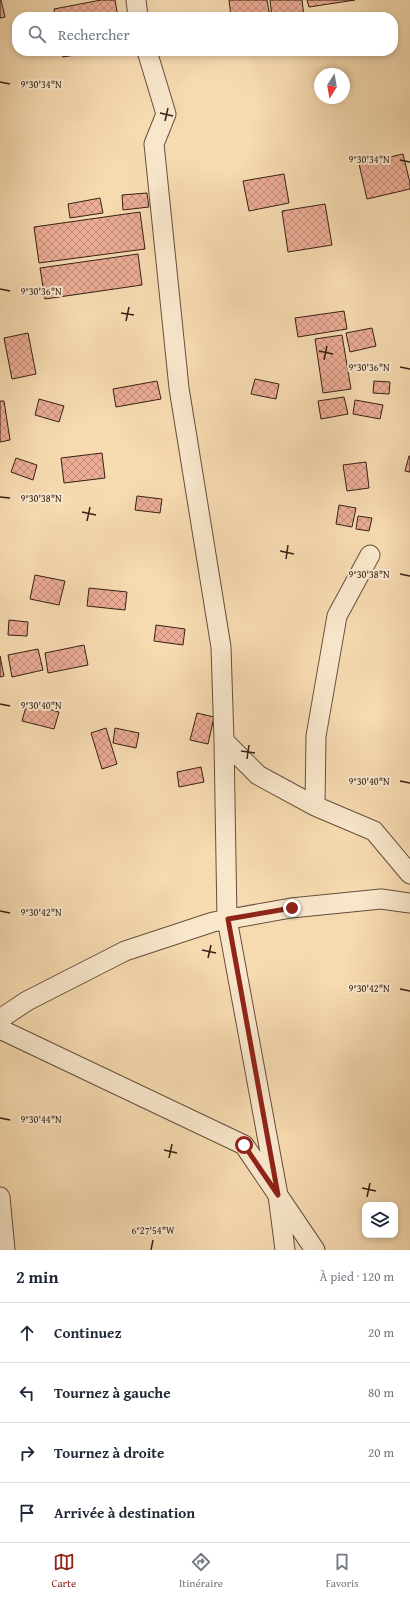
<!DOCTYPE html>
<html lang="fr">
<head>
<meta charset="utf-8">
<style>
  body { margin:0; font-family:"Gentium Book Plus",serif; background:#f2f2f3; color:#1f2937 }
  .controls { position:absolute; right:12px; bottom:12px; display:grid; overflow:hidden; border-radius:8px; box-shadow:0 2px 6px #0003 }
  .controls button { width:36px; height:36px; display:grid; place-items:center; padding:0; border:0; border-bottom:1px solid #e0e1e3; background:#fff; color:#1f2937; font:20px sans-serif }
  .compass { position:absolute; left:314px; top:68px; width:36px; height:36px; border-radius:50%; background:#fff; box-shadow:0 2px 6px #0003; rotate:191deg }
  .stop { position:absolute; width:12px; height:12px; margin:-9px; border:3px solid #8f2418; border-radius:50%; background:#fff }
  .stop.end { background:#8f2418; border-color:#fff; box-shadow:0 1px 4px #0008 }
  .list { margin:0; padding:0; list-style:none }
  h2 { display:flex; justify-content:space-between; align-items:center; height:52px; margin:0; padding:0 16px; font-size:17px }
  h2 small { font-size:13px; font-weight:400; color:#747a83 }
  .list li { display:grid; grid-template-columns:26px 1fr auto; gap:12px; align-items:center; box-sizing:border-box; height:60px; padding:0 16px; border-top:1px solid #e0e1e3 }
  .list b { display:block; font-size:15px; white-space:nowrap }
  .list em { font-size:13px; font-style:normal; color:#747a83 }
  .icon { flex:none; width:22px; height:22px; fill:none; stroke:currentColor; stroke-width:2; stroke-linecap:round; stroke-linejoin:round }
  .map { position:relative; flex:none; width:410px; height:1250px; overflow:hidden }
  .search { position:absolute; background:#fff; box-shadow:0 2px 6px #0003; left:12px; right:12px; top:12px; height:44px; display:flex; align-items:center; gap:10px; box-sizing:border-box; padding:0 14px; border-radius:16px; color:#747a83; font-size:15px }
  .sheet { height:292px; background:#fff }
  nav { display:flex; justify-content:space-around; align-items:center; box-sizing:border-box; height:56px; border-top:1px solid #e0e1e3; background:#fff; font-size:11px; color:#747a83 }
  nav a { display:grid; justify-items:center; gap:2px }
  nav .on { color:#8f2418 }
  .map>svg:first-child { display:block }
</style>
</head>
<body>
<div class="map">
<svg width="410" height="1250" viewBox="0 0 410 1250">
  <defs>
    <pattern id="building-cross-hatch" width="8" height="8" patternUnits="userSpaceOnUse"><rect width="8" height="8" fill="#ecac95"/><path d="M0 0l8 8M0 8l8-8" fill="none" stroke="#c08c78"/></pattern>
  </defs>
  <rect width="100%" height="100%" fill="#f6dab0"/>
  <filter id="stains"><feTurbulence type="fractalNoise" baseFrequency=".005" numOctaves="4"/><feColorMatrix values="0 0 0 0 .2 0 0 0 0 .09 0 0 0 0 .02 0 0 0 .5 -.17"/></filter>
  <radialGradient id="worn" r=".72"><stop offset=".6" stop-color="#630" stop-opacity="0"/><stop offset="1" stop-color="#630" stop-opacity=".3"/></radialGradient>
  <path fill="url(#building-cross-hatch)" stroke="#362115" d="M0,0h1l4,17 -5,1z
    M101,0h14l3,17h-62l-2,-8z
    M229,0h38l3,17h-39z
    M270,0h32l2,17h-32z
    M307,0h48l-46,7z
    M62,51h36l-35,6z
    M403,154l7,29v6l-43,10 -8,-35z
    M284,174l5,29 -40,8 -6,-30z
    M147,193l2,14 -26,3 -1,-15z
    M100,198l3,15 -33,5 -2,-14z
    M325,204l7,41 -44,7 -6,-41z
    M140,212l5,37 -106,14 -5,-36z
    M138,254l4,31 -97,14 -5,-31z
    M344,311l3,18 -49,8 -3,-19z
    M372,328l4,18 -26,6 -4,-19z
    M28,333l8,41 -24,5 -8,-41z
    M342,335l9,54 -28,4 -8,-54z
    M255,379l24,5 -3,15 -25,-5z
    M157,381l4,18 -45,8 -3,-18z
    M374,381l16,1 -1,12 -16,-1z
    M344,397l4,17 -27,5 -3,-18z
    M39,399l25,7 -5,16 -24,-7z
    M355,400l28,5 -3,14 -27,-5z
    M0,401h4l6,39 -10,2z
    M102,453l3,25 -41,5 -3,-25z
    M409,456h1v16l-5,-1z
    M16,458l21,7 -4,15 -22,-8z
    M366,462l3,26 -22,3 -4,-26z
    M137,496l25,3 -2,14 -25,-3z
    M339,505l17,3 -4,19 -16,-3z
    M358,516l14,2 -3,13 -13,-2z
    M35,575l30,6 -6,24 -29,-6z
    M89,588l38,4 -2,18 -38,-4z
    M9,620l19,2 -1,14 -19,-1z
    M156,625l29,4 -2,16 -29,-4z
    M84,645l4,20 -40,8 -3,-20z
    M38,649l5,21 -31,7 -4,-22z
    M0,656l4,20 -4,1z
    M27,703l32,9 -5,17 -32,-8z
    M197,713l17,4 -6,27 -18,-4z
    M106,728l11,36 -15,5 -11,-36z
    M115,728l24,5 -3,15 -23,-5z
    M201,767l3,15 -25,5 -2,-15z"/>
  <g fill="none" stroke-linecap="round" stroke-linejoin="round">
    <defs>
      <path id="minor" d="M136,0l2,17
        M147,51l19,63 -12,30 25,244 42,259 3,94 3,178 51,276 7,55
        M224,741l34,34 57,31 59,25 36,43
        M315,806l1,-70 21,-120 33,-61
        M0,1019l27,-18 98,-50 88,-29 78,-14 90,-9 29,4
        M0,1029l244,116 71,105
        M0,1197l5,53"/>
    </defs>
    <use href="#minor" stroke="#664f3c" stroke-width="21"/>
    <use href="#minor" stroke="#f9e7cc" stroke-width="19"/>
  </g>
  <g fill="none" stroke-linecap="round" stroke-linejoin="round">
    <path stroke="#8f2418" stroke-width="5" d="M244,1145l34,50 -50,-276 64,-11"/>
  </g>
  <path fill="none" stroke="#362115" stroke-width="1.5" d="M0,82l10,2M160,113l13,3M165,121l3,-13M400,160l10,2M0,289l10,2M121,313l13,2M126,321l3,-14M319,351l14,3M324,360l3,-14M400,367l10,2M0,497l10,1M82,512l14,3M87,521l3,-14M280,551l14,3M286,559l2,-14M400,574l10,2M0,704l10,2M241,751l14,2M247,759l2,-14M400,781l10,2M0,911l10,2M202,950l14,3M208,958l3,-13M400,989l10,2M0,1118l10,2M164,1150l13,3M169,1158l3,-14M362,1188l14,3M367,1197l3,-14M151,1250l2,-10"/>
  <g font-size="10" text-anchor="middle" fill="#362115" stroke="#f9e7cc" stroke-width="4" stroke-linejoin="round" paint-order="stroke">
    <text x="41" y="88">9°30'34"N</text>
    <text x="369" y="163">9°30'34"N</text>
    <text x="41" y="295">9°30'36"N</text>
    <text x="369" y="371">9°30'36"N</text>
    <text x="41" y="502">9°30'38"N</text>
    <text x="369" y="578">9°30'38"N</text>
    <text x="41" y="709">9°30'40"N</text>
    <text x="369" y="785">9°30'40"N</text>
    <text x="41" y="916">9°30'42"N</text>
    <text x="369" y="992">9°30'42"N</text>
    <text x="41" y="1123">9°30'44"N</text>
    <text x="153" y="1234">6°27'54"W</text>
  </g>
  <rect width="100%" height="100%" filter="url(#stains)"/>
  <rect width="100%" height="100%" fill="url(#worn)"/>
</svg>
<div class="controls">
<button><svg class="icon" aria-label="layers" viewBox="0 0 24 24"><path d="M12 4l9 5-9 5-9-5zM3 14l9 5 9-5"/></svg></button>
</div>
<svg class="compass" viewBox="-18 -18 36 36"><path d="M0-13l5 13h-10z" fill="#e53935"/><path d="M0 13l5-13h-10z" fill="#747a83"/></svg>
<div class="stop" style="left:244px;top:1145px"></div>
<div class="stop end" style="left:292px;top:908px"></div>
<div class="search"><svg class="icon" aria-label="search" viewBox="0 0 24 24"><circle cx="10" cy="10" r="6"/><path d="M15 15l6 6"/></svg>Rechercher</div>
</div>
<section class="sheet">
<h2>2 min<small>À pied · 120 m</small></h2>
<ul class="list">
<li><svg class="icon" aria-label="ahead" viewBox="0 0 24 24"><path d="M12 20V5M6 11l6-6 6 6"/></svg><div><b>Continuez</b></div><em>20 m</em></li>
<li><svg class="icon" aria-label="left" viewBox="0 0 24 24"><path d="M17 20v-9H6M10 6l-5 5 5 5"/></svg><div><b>Tournez à gauche</b></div><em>80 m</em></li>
<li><svg class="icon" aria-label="right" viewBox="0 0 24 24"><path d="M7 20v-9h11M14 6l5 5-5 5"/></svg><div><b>Tournez à droite</b></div><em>20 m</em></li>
<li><svg class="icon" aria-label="arrive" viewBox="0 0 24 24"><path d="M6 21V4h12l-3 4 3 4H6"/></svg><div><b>Arrivée à destination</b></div></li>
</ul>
</section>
<nav>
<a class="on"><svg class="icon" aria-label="map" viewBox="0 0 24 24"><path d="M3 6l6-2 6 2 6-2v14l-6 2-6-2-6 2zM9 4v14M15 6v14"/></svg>Carte</a>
<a><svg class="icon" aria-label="directions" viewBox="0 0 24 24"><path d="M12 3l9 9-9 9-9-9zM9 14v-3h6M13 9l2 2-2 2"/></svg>Itinéraire</a>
<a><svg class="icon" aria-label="saved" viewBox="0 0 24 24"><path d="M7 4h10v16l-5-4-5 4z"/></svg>Favoris</a>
</nav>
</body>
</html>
